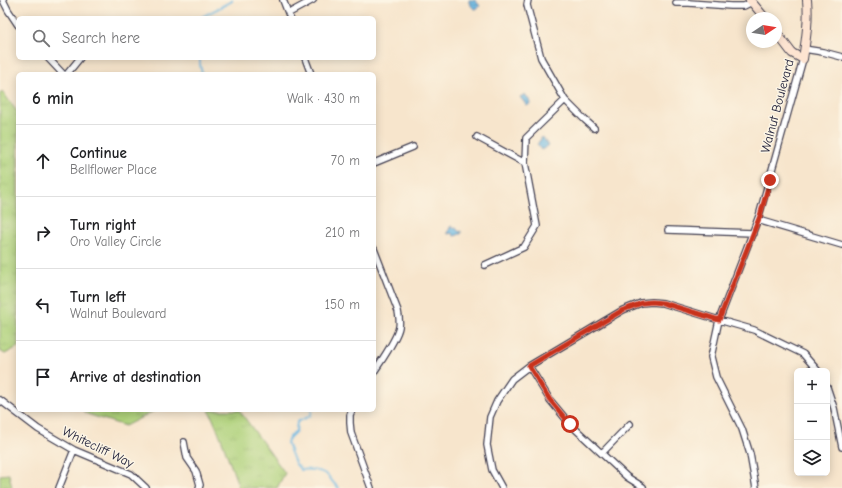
<!DOCTYPE html>
<html lang="en">
<head>
<meta charset="utf-8">
<style>
  body { margin:0; font-family:"Comic Neue",sans-serif; background:#f6f6f6; color:#202124 }
  .controls { position:absolute; right:12px; bottom:12px; display:grid; overflow:hidden; border-radius:6px; box-shadow:0 2px 10px #0003 }
  .controls button { width:36px; height:36px; display:grid; place-items:center; padding:0; border:0; border-bottom:1px solid #e0e0e0; background:#fff; color:#202124; font:20px sans-serif }
  .compass { position:absolute; left:746px; top:12px; width:36px; height:36px; border-radius:50%; background:#fff; box-shadow:0 2px 10px #0003; rotate:78deg }
  .stop { position:absolute; width:12px; height:12px; margin:-9px; border:3px solid #c8321e; border-radius:50%; background:#fff }
  .stop.end { background:#c8321e; border-color:#fff; box-shadow:0 1px 4px #0008 }
  .list { margin:0; padding:0; list-style:none }
  h2 { display:flex; justify-content:space-between; align-items:center; height:52px; margin:0; padding:0 16px; font-size:17px }
  h2 small { font-size:13px; font-weight:400; color:#757577 }
  .list li { display:grid; grid-template-columns:26px 1fr auto; gap:12px; align-items:center; box-sizing:border-box; height:72px; padding:0 16px; border-top:1px solid #e0e0e0 }
  .list b { display:block; font-size:15px; white-space:nowrap }
  .list p { margin:0; font-size:13px; white-space:nowrap; color:#757577 }
  .list em { font-size:13px; font-style:normal; color:#757577 }
  .icon { flex:none; width:22px; height:22px; fill:none; stroke:currentColor; stroke-width:2; stroke-linecap:round; stroke-linejoin:round }
  .map { position:relative; flex:none; width:842px; height:488px; overflow:hidden }
  .search { position:absolute; background:#fff; box-shadow:0 2px 10px #0003; left:16px; top:16px; width:360px; height:44px; display:flex; align-items:center; gap:10px; box-sizing:border-box; padding:0 14px; border-radius:6px; color:#757577; font-size:15px }
  .panel { position:absolute; background:#fff; box-shadow:0 2px 10px #0003; left:16px; top:72px; width:360px; height:340px; border-radius:6px }
  .map>svg:first-child { display:block }
</style>
</head>
<body>
<div class="map">
<svg width="842" height="488" viewBox="0 0 842 488">
  <defs>
    <pattern id="grass-tufts" width="24" height="20" patternUnits="userSpaceOnUse"><rect width="24" height="20" fill="#aed17a"/><path d="M3 7l-1-3M5 7V3M7 7l1-3M15 17l-1-3M17 17v-4M19 17l1-3" fill="none" stroke="#95b36a"/></pattern>
    <pattern id="water-ripples" width="26" height="14" patternUnits="userSpaceOnUse"><rect width="26" height="14" fill="#68b6e2"/><path d="M2 4q2-2 4 0t4 0M15 11q2-2 4 0t4 0" fill="none" stroke="#5594b8"/></pattern>
  </defs>
  <rect width="100%" height="100%" fill="#fcf5e5"/>
  <filter id="ink" filterUnits="userSpaceOnUse"><feTurbulence type="fractalNoise" baseFrequency=".025" numOctaves="2"/><feDisplacementMap in="SourceGraphic" scale="8" xChannelSelector="R" yChannelSelector="G"/><feConvolveMatrix kernelMatrix="1 2 1 2 8 2 1 2 1" color-interpolation-filters="sRGB"/></filter>
  <filter id="wash" filterUnits="userSpaceOnUse"><feTurbulence type="fractalNoise" baseFrequency=".012" numOctaves="4" result="noise"/><feDisplacementMap in="SourceGraphic" scale="16" xChannelSelector="R" yChannelSelector="G"/><feGaussianBlur stdDeviation="0.9" result="paint"/><feColorMatrix in="noise" values="0 0 0 0 0 0 0 0 0 0 0 0 0 0 0 0 0 1.4 0 .05"/><feComposite in="paint" operator="in"/></filter>
  <g filter="url(#wash)">
    <rect width="100%" height="100%" fill="#f7e5cc"/>
    <path fill="url(#grass-tufts)" stroke="#687a5a" d="M2,91l16,22v234l-13,7 -5,-3v-258z
      M82,410h74l-31,16 -38,-12z
      M209,410h30l46,63 -8,15h-38l-18,-50z
      M9,474l3,14h-12v-13z"/>
    <path fill="url(#water-ripples)" stroke="#456c8e" d="M469,0h6l5,6 -4,3h-2l-5,-6z
      M525,94l6,9 -4,3 -7,-9z
      M543,137l5,9 -7,4 -4,-6 2,-2v-1l2,-1v-2z
      M452,226l1,2h3l3,4 2,-1v3h-2l-1,1 -4,1 -2,-3 -4,1 -1,-2 2,-2 1,-3z"/>
    <g fill="none" stroke-linecap="round" stroke-linejoin="round">
      <path stroke="#68b6e2" stroke-width="2" d="M200,18l32,-17v-1
        M200,58v6l2,10
        M311,410l1,1 -2,5 -13,6 -1,9 -7,7 -2,5 8,20 6,7c7,-1 18,0 25,4 4,3 7,10 13,14"/>
    </g>
  </g>
  <g filter="url(#ink)">
    <g fill="none" stroke-linecap="round" stroke-linejoin="round">
      <defs>
        <path id="street" d="M3,0l5,10 10,15
          M283,0l7,18
          M528,0l-1,5 14,53 24,42 20,20 9,8
          M676,3h13l42,3h13l8,-4
          M289,13l24,-13
          M804,49l19,3 19,5
          M48,58l15,16
          M305,58l6,16
          M67,74l13,-16
          M477,137l48,26 1,-25 39,-38
          M374,163l39,-16
          M758,220l84,25
          M668,230l85,3
          M374,249l24,62c1,5 2,11 1,16 -2,12 -18,34 -25,45
          M485,265l39,-18 13,-21 -12,-63
          M529,366l21,34 20,24 57,53 16,10
          M827,387l7,21 8,39
          M0,400l38,29 36,21 57,24 15,14
          M352,410l-2,5v8l1,10 20,55
          M184,442l3,16 9,13 4,14 -1,3
          M602,453l28,-29
          M59,488l15,-38
          M502,488l-10,-18 -5,-25 3,-28 7,-16 15,-22 17,-13 94,-56 18,-7 11,-1 11,1 56,17 35,10 49,24 15,17
          M756,488l-6,-34 -8,-25 -26,-52 -5,-20 8,-37 40,-104 44,-157"/>
        <path id="secondary" d="M750,0l15,18
          M776,32l16,21 11,6c3,-20 6,-39 4,-59"/>
      </defs>
      <use href="#street" stroke="#423f51" stroke-width="8"/>
      <use href="#secondary" stroke="#423f51" stroke-width="10"/>
      <use href="#street" stroke="#fff" stroke-width="5.5"/>
      <use href="#secondary" stroke="#fde4d1" stroke-width="8"/>
    </g>
  </g>
  <g fill="none" stroke-linecap="round" stroke-linejoin="round" filter="url(#ink)">
    <path stroke="#c8321e" stroke-width="5" d="M570,424l-20,-24 -21,-34 94,-56 19,-7 10,-1 11,1 56,17 41,-104 10,-36"/>
  </g>
  <g text-anchor="middle" dominant-baseline="central" stroke-width="3" stroke-linejoin="round" paint-order="stroke">
    <g font-size="13" fill="#22223b" stroke="#fcf5e5">
      <text transform="translate(777 106) rotate(-75)">Walnut Boulevard</text>
      <text transform="translate(98 447) rotate(26)">Whitecliff Way</text>
    </g>
  </g>
</svg>
<div class="controls">
<button>+</button>
<button>−</button>
<button><svg class="icon" aria-label="layers" viewBox="0 0 24 24"><path d="M12 4l9 5-9 5-9-5zM3 14l9 5 9-5"/></svg></button>
</div>
<svg class="compass" viewBox="-18 -18 36 36"><path d="M0-13l5 13h-10z" fill="#e53935"/><path d="M0 13l5-13h-10z" fill="#757577"/></svg>
<div class="stop" style="left:570px;top:424px"></div>
<div class="stop end" style="left:770px;top:180px"></div>
<div class="search"><svg class="icon" aria-label="search" viewBox="0 0 24 24"><circle cx="10" cy="10" r="6"/><path d="M15 15l6 6"/></svg>Search here</div>
<section class="panel">
<h2>6 min<small>Walk · 430 m</small></h2>
<ul class="list">
<li><svg class="icon" aria-label="ahead" viewBox="0 0 24 24"><path d="M12 20V5M6 11l6-6 6 6"/></svg><div><b>Continue</b><p>Bellflower Place</p></div><em>70 m</em></li>
<li><svg class="icon" aria-label="right" viewBox="0 0 24 24"><path d="M7 20v-9h11M14 6l5 5-5 5"/></svg><div><b>Turn right</b><p>Oro Valley Circle</p></div><em>210 m</em></li>
<li><svg class="icon" aria-label="left" viewBox="0 0 24 24"><path d="M17 20v-9H6M10 6l-5 5 5 5"/></svg><div><b>Turn left</b><p>Walnut Boulevard</p></div><em>150 m</em></li>
<li><svg class="icon" aria-label="arrive" viewBox="0 0 24 24"><path d="M6 21V4h12l-3 4 3 4H6"/></svg><div><b>Arrive at destination</b></div></li>
</ul>
</section>
</div>
</body>
</html>
